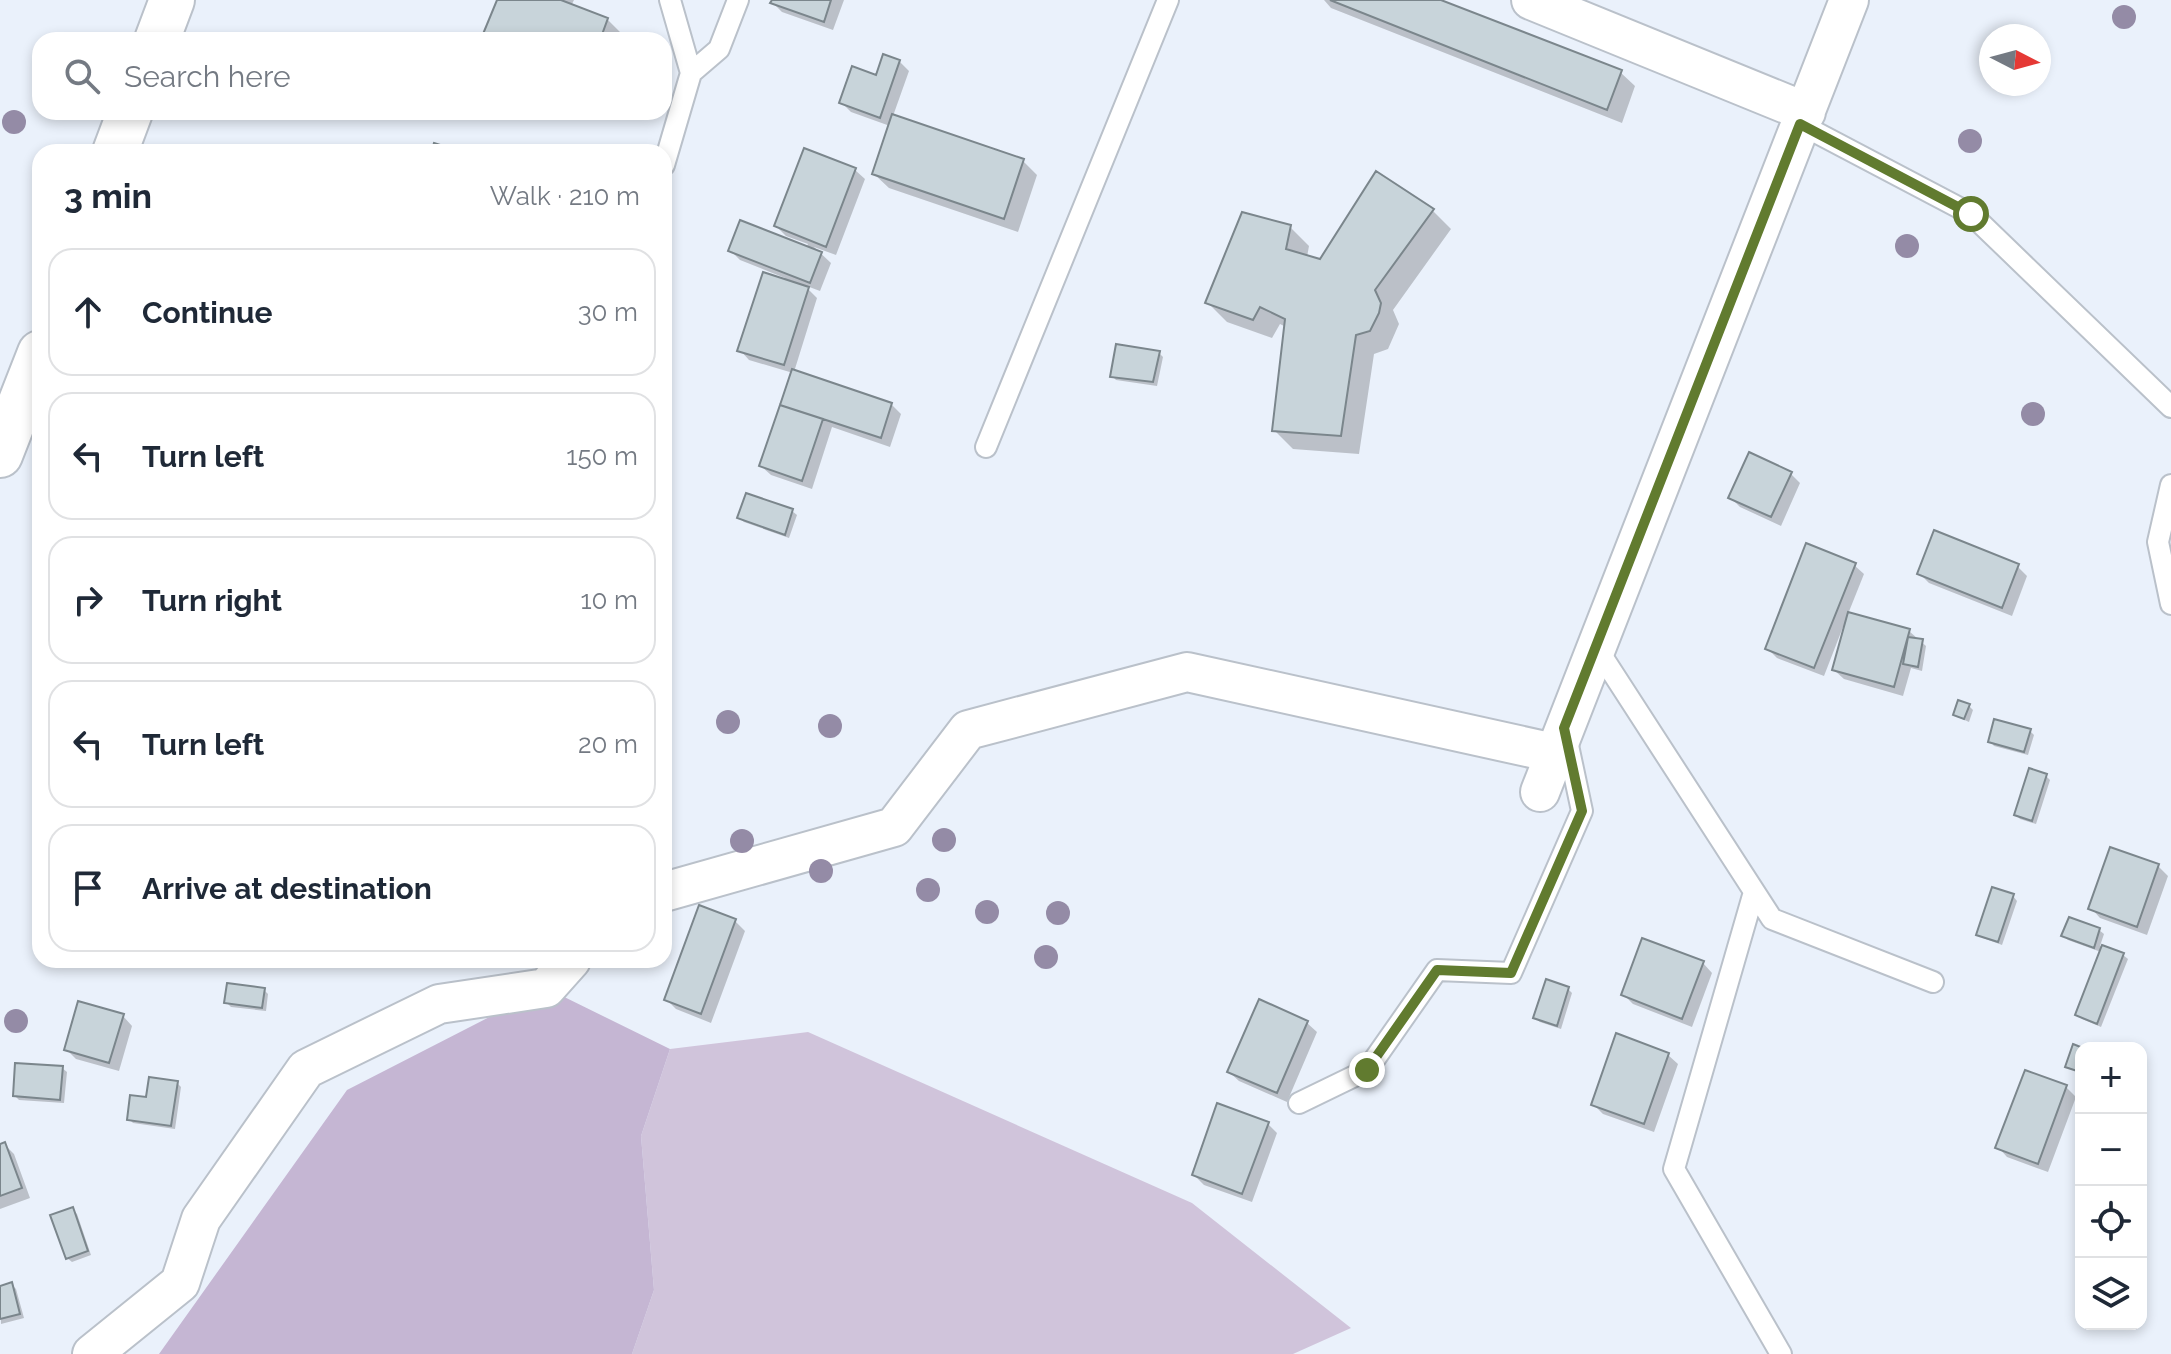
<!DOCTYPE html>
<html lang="en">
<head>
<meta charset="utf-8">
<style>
  body { margin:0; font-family:Raleway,sans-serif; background:#f6f6f7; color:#1f2937 }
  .controls { position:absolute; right:24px; bottom:24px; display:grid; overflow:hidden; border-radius:16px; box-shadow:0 4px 12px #0003 }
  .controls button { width:72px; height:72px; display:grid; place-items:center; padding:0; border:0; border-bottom:2px solid #e0e1e3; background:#fff; color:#1f2937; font:40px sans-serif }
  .compass { position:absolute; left:1979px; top:24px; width:72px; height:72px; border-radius:50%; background:#fff; box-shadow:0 4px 12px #0003; rotate:96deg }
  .stop { position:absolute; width:24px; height:24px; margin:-18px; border:6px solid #617b2f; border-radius:50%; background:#fff }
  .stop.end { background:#617b2f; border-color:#fff; box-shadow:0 2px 8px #0008 }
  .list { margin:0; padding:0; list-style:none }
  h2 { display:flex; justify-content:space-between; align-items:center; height:104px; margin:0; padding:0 32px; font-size:34px }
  h2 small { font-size:26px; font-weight:400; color:#747a83 }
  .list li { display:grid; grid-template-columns:52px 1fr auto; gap:24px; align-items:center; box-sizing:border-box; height:128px; margin:0 16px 16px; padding:0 16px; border:2px solid #e0e1e3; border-radius:24px }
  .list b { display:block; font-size:30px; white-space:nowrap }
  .list em { font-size:26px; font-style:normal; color:#747a83 }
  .icon { flex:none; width:44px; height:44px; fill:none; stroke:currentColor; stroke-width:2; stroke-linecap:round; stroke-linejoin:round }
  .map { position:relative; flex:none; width:2171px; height:1354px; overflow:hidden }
  .search { position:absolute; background:#fff; box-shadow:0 4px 12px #0003; left:32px; top:32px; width:640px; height:88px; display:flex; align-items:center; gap:20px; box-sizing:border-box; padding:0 28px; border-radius:24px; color:#747a83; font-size:30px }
  .panel { position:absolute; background:#fff; box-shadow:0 4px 12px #0003; left:32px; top:144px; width:640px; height:824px; border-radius:24px }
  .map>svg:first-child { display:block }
</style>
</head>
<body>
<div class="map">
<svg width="2171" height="1354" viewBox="0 0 2171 1354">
  <rect width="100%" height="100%" fill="#eaf1fb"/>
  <path fill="#d0c4db" d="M808,1032l384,171 159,125 -58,26h-661l22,-64 -13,-154 29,-87z"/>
  <path fill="#c5b6d3" d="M546,988l124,61 -29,87 13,154 -22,64h-632h159l188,-264z"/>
  <path fill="#0003" d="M499,0h75l-3,6 36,13 15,15 -2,6h-128l-6,-6z
    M774,0h70l-11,30 -51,-18 -9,-9z
    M1324,0h111l185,72 15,14 -13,37 -291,-115z
    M899,61l10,10 -16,45 130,45 14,14 -19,57 -129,-44 -15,-14 16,-48 -39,-14 -10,-10z
    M855,170l10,9 -29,76 -22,-8 17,16 -11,28 -16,-6 13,13 -23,74 97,32 10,10 -11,33 -58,-20 -20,62 -41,-14 -10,-9 32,-93 -44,-13 -9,-10 45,-72 -45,-18 -9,-9 75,-3 2,-4 -22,-8 -10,-10z
    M1432,210l19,19 -58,81 6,14 -11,25 -14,5 -15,100 -66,-5 -19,-19 12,-103 -6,-3 -8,14 -45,-16 -19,-19 82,-76 19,19 -2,11 14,4z
    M1159,353l4,4 -6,29 -41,-6 -4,-4z
    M1791,474l9,9 -19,43 -41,-19 -10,-10z
    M792,511l5,4 -8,23 -45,-16 -5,-4z
    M1854,565l10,9 -16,40 61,17 17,15 -4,25 -11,-3 -8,28 -59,-17 -10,-9 12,-42 -3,-1 -19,49 -47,-18 -10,-10z
    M2017,566l10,10 -15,40 -83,-33 -10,-10z
    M1969,706l4,4 -4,12 -9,-4 -5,-4z
    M2030,731l4,4 -6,20 -34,-9 -4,-5z
    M2046,776l4,4 -14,44 -16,-5 -4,-4z
    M2158,866l10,10 -21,59 -47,-17 -9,-10z
    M2013,896l4,5 -15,44 -19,-7 -4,-4z
    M735,921l10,10 -34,92 -35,-14 -10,-10z
    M2099,930l5,4 -4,12 23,9 5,4 -27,68 -19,-8 -5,-5 24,-62 -33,-12 -4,-4z
    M1703,963l9,10 -20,54 -59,-23 -10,-10z
    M1568,989l4,4 -11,36 -21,-7 -5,-4z
    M264,990l4,4 -2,17 -35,-4 -5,-5z
    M123,1016l9,10 -13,45 -43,-12 -10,-10z
    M1307,1023l10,9 -30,70 -48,-21 -10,-9z
    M1668,1055l10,9 -24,68 -51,-18 -10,-10z
    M62,1068l5,4 -3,31 -45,-3 -4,-4z
    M177,1083l4,4 -6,42 -42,-6 -4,-4 19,-19z
    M2066,1087l10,10 -28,75 -41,-15 -9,-10z
    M1267,1123l10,10 -25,69 -48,-17 -10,-10z
    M5,1145l9,9 16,44 -30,11v-63z
    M72,1209l5,5 14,41 -19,7 -5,-4z
    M12,1285l4,4 8,29 -23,6 -1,-36z"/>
  <path fill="#c8d4da" stroke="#7b868c" stroke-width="2" d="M497,0h64l47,18 -8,22h-102l-15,-6z
    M772,0h59l-7,22 -54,-19z
    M1330,0h111l181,70 -15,40z
    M883,54l17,6 -20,58 -41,-15 13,-37 24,9z
    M892,114l132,45 -20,60 -132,-45z
    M434,143l28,9h-31z
    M804,148l52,20 -30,79 -52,-21z
    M1376,171l58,38 -59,81 6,13 -2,10 -9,18 -14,4 -15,101 -69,-5 13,-112 -25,-12 -7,13 -48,-17 37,-91 49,13 -5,24 34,10z
    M740,220l82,32 -12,31 -82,-32z
    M763,272l46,15 -25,78 -47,-14z
    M1116,344l44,7 -7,31 -43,-5z
    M792,369l100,34 -11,35 -101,-33z
    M780,405l43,14 -21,62 -43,-15z
    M1749,452l43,20 -21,45 -43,-19z
    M746,493l47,16 -8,26 -48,-17z
    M1934,530l85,34 -17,44 -85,-34z
    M1806,543l50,20 -42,105 -49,-19z
    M1848,612l62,17 -16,58 -62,-17z
    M1908,637l15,2 -5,28 -15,-3z
    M1958,700l12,4 -6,15 -11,-4z
    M1994,719l37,10 -7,23 -36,-10z
    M2029,768l18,6 -15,47 -18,-6z
    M2110,847l49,17 -22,63 -49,-18z
    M1992,887l22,7 -16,48 -22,-7z
    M699,905l37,14 -35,95 -37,-14z
    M2069,917l31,11 -6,20 -33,-12z
    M1642,938l62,23 -22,58 -61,-24z
    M2102,945l22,8 -27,71 -22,-9z
    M1546,979l23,8 -12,39 -24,-8z
    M227,983l38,5 -3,20 -38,-5z
    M1259,999l49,22 -31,72 -50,-21z
    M78,1001l46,13 -15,49 -45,-13z
    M1616,1033l53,20 -25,71 -53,-19z
    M2073,1044l10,4h-2l-1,24 -15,-5z
    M15,1063l48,3 -3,34 -47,-4z
    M2025,1070l42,15 -29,79 -43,-16z
    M149,1077l29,4 -7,45 -44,-6 3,-25 16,2z
    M1217,1103l52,19 -27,72 -50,-19z
    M5,1142l17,46 -22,8v-52z
    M73,1207l15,44 -22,8 -16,-44z
    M12,1282l8,32 -20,5v-33z"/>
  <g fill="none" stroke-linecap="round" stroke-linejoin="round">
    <defs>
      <path id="lane" d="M691,73l28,-24 19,-49
        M1800,124l171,90 200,193
        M664,165l27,-92 -21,-73
        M986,447l182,-447
        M2171,485l-13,57 13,62
        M1596,647l176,272 161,63
        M1754,892l-80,277 107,185
        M1299,1103l68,-33 70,-100 74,3 71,-162 -16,-75"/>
      <path id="street" d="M1531,0l275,112
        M1540,792l309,-792
        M664,892l230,-65 74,-97 219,-58 367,81
        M92,1354l88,-71 21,-64 105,-150 133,-65 107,-16 25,-28"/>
      <path id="secondary" d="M157,40l15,-40
        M115,152l15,-40
        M0,455l40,-102"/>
    </defs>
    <use href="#lane" stroke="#bac1ca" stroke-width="24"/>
    <use href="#street" stroke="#bac1ca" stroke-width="42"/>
    <use href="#secondary" stroke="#bac1ca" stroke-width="48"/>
    <use href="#lane" stroke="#fff" stroke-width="20"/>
    <use href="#street" stroke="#fff" stroke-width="38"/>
    <use href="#secondary" stroke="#fff" stroke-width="44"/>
  </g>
  <g fill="#948ba6">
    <circle cx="2124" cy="17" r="12"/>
    <circle cx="14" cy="122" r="12"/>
    <circle cx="1970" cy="141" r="12"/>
    <circle cx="1907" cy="246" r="12"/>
    <circle cx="2033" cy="414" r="12"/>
    <circle cx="728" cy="722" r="12"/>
    <circle cx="830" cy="726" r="12"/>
    <circle cx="944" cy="840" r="12"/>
    <circle cx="742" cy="841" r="12"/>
    <circle cx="821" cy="871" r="12"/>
    <circle cx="928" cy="890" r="12"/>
    <circle cx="987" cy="912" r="12"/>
    <circle cx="1058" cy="913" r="12"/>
    <circle cx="1046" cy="957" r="12"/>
    <circle cx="16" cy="1021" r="12"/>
  </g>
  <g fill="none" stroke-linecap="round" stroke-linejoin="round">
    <path stroke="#617b2f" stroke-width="10" d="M1367,1070l70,-100 74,3 71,-162 -18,-83 236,-604 171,90"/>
  </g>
</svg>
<div class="controls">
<button>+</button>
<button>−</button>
<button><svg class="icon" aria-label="locate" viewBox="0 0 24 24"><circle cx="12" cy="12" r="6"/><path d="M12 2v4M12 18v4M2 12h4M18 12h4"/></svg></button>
<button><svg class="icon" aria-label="layers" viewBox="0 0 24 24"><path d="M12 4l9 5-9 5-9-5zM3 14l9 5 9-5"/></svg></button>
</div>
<svg class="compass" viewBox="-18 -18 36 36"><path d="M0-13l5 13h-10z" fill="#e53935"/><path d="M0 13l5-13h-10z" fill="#747a83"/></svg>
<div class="stop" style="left:1971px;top:214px"></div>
<div class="stop end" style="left:1367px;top:1070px"></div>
<div class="search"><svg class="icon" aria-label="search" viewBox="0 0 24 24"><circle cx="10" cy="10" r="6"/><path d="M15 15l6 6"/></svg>Search here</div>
<section class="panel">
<h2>3 min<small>Walk · 210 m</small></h2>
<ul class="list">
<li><svg class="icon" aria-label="ahead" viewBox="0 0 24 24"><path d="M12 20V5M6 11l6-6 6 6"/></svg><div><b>Continue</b></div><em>30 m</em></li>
<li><svg class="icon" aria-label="left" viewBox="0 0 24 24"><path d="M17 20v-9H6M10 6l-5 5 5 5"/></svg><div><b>Turn left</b></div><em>150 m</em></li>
<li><svg class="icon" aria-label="right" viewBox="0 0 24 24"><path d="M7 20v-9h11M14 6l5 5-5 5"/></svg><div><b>Turn right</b></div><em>10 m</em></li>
<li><svg class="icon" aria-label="left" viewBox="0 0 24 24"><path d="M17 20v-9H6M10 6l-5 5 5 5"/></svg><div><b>Turn left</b></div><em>20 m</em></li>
<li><svg class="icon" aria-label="arrive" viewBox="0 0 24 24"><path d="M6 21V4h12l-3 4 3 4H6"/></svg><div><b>Arrive at destination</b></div></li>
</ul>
</section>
</div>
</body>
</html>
